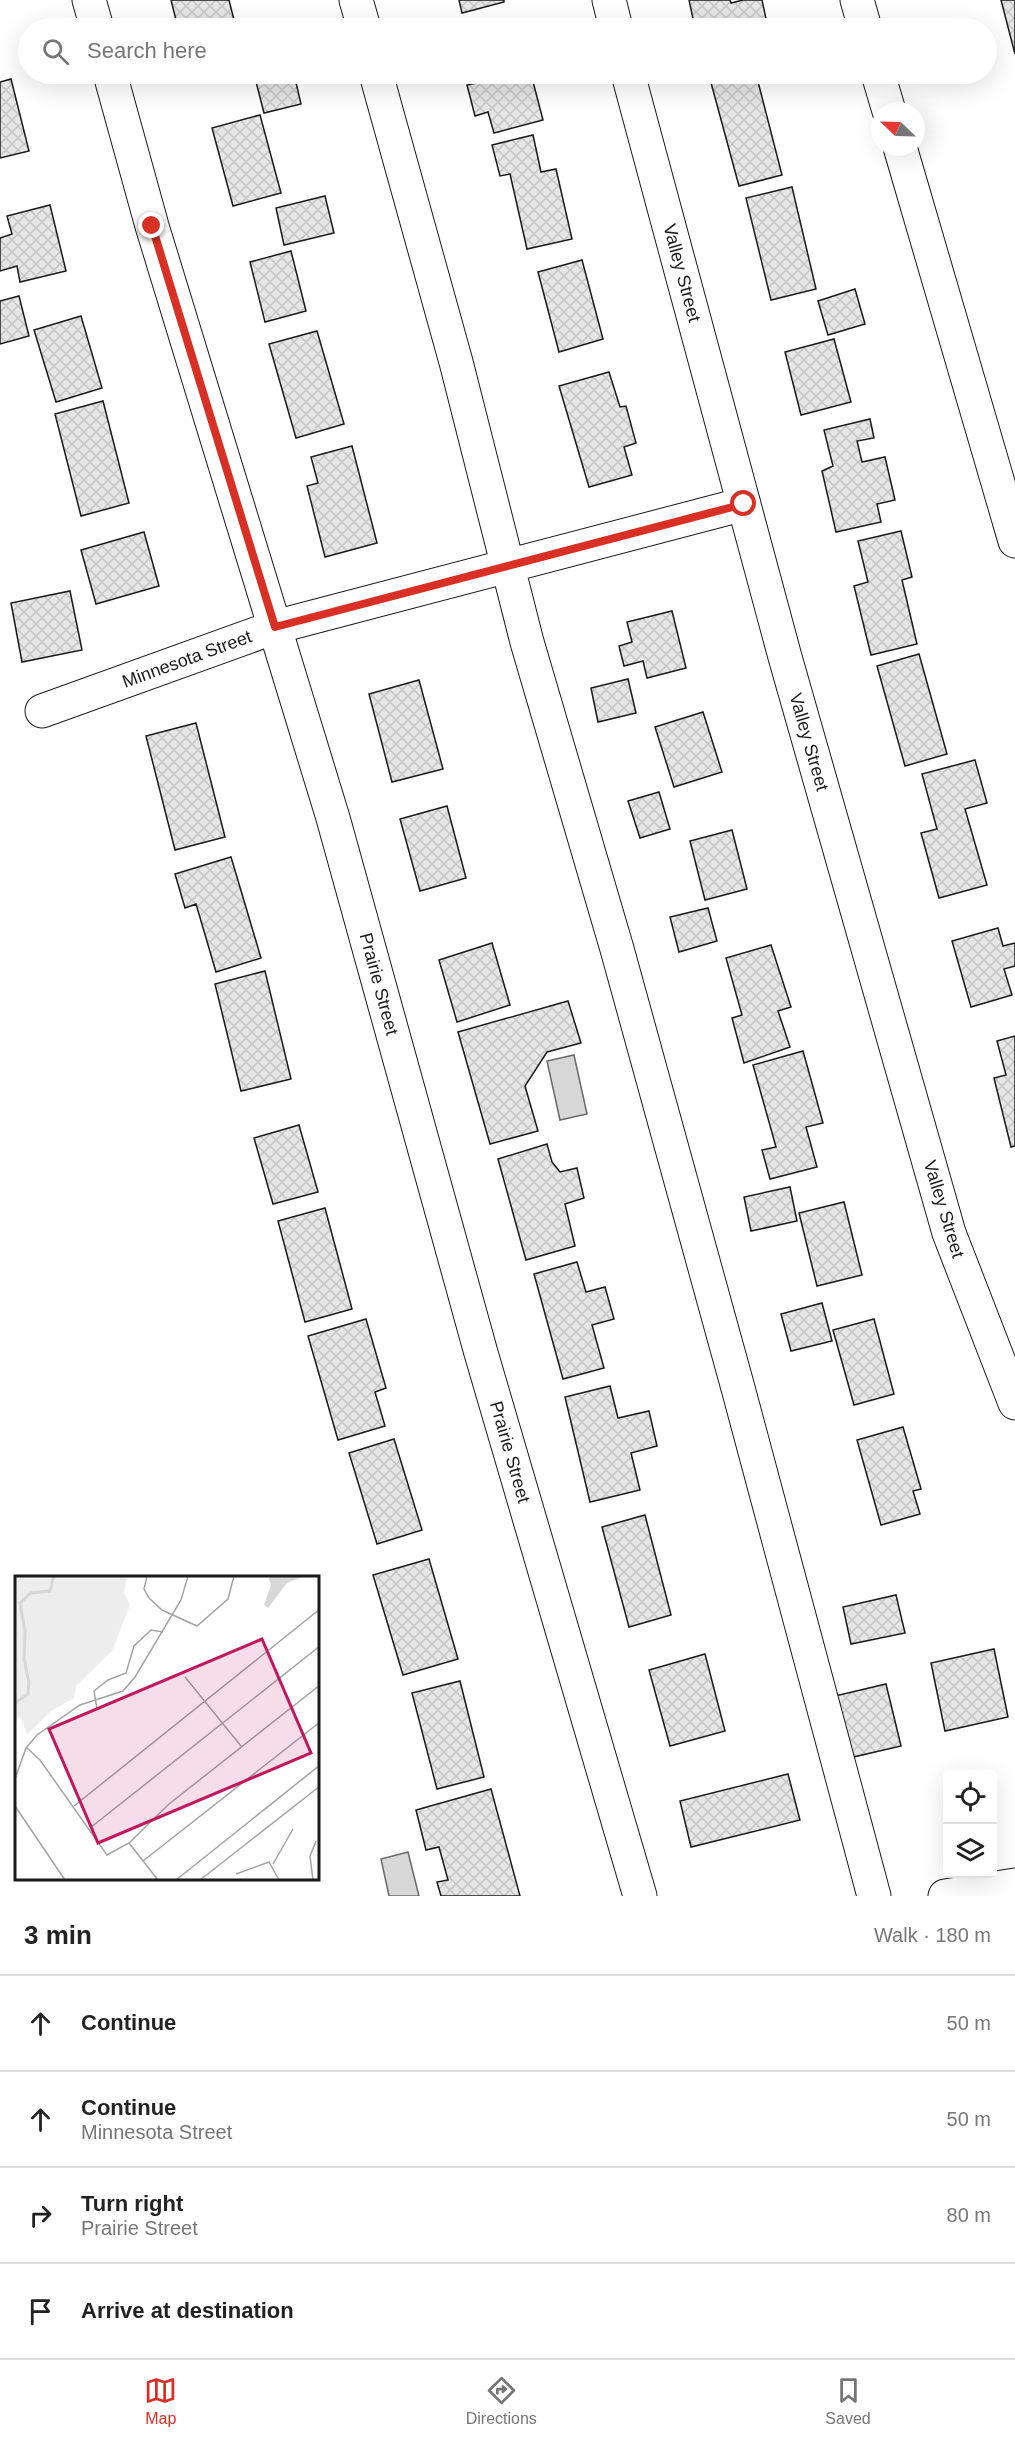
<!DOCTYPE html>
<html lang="en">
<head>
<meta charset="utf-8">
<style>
  body { margin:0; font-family:Helvetica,sans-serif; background:#f6f6f6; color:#222 }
  .controls { position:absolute; right:18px; bottom:18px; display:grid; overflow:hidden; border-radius:6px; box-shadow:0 6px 24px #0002 }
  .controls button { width:54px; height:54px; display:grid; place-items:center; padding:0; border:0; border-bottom:2px solid #e0e0e0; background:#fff; color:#222; font:30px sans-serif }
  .compass { position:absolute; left:871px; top:102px; width:54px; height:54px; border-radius:50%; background:#fff; box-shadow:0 6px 24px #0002; rotate:293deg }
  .stop { position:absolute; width:18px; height:18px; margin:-14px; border:4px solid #d93025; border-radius:50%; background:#fff }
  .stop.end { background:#d93025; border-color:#fff; box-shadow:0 2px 6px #0008 }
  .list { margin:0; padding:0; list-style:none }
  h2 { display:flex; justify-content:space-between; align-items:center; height:78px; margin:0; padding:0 24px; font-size:26px }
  h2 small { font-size:20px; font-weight:400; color:#767676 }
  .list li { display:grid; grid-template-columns:39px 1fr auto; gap:18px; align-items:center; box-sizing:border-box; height:96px; padding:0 24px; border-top:2px solid #e0e0e0 }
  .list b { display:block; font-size:22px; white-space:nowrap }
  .list p { margin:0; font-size:20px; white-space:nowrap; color:#767676 }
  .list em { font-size:20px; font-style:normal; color:#767676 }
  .icon { flex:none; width:33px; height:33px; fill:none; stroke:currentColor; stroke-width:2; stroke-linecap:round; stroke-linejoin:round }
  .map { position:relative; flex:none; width:1015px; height:1896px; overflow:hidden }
  .search { position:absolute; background:#fff; box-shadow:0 6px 24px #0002; left:18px; right:18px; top:18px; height:66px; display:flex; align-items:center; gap:15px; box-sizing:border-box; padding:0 21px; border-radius:33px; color:#767676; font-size:22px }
  .sheet { height:462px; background:#fff }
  nav { display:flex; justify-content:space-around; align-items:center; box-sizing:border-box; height:84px; border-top:2px solid #e0e0e0; background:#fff; font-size:16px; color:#767676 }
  nav a { display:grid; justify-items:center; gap:3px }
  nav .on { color:#d93025 }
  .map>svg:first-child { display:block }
</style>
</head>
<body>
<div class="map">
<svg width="1015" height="1896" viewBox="0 0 1015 1896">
  <defs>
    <pattern id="building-cross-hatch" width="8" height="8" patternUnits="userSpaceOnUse" patternTransform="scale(1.5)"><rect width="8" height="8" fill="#e6e6e6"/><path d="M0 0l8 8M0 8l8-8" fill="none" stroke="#c5c5c5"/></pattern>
  </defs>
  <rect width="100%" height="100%" fill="#fff"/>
  <path fill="#d7d7d7" stroke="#6a6a6a" stroke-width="1.5" d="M574,1055l13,59 -27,6 -13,-59z
    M408,1852l11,44h-30l-8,-37z"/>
  <path fill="url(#building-cross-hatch)" stroke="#1a1a1a" stroke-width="1.5" d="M171,0h58l7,28h-58z
    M459,0h45v2l-42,11z
    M689,0h41l1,3 12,-3h19l6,28h-56v-2l-17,2z
    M1001,0h14v54z
    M254,74h40l7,30 -37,9z
    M434,74h37l-34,9z
    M480,74h51l12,46 -49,13 -6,-21 -13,4 -8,-31 15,-3z
    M730,74h26l26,101 -43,11 -29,-107z
    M11,79l18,72 -29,7v-76z
    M260,115l21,78 -48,13 -21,-78z
    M533,135l8,37 15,-3 16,70 -45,10 -17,-75 -10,2 -8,-31z
    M792,187l24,102 -45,11 -25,-102z
    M325,196l9,37 -50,12 -8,-37z
    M50,205l16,66 -46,11 -3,-16 -17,5v-33l12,-4 -5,-18z
    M291,251l15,60 -41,11 -15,-60z
    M582,260l21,79 -44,13 -21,-80z
    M855,289l10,35 -37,11 -10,-34z
    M19,296l10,40 -29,8v-43z
    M81,316l21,72 -46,14 -22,-72z
    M317,331l27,93 -48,14 -27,-94z
    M834,339l17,63 -50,13 -16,-63z
    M609,372l11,35 6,-1 10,37 -12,4 8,28 -43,12 -30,-101z
    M103,401l26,102 -48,13 -26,-102z
    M870,419l4,19 -17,3 5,21 23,-5 10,43 -18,4 4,18 -45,10 -14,-61 11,-5 -9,-36z
    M352,446l25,97 -52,14 -18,-71 11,-3 -7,-26z
    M901,531l11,46 -10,3 15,64 -46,11 -17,-69 14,-4 -10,-41z
    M144,532l15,54 -63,18 -15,-54z
    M70,591l12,59 -60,12 -11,-59z
    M672,611l14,57 -39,10 -4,-17 -19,5 -5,-20 13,-4 -5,-20z
    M919,654l28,100 -42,12 -28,-100z
    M628,679l8,34 -38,9 -7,-34z
    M419,680l24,89 -51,13 -23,-88z
    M703,712l19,60 -48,15 -19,-60z
    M196,723l29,114 -50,13 -29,-114z
    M975,760l12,43 -22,6 22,76 -48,13 -18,-65 16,-4 -15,-55z
    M659,792l11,37 -30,9 -12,-37z
    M447,806l19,72 -46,13 -20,-72z
    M732,830l15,59 -42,11 -15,-59z
    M231,857l30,101 -45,14 -20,-68 -11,4 -10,-34z
    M708,908l9,33 -38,11 -9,-35z
    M998,928l5,18 12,-3v23l-11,3 8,26 -41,12 -19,-66z
    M492,943l18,62 -53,17 -18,-62z
    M771,945l20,62 -13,4 12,36 -46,16 -12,-45 10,-3 -16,-57z
    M265,971l26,108 -50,12 -26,-107z
    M568,1001l13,42 -34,9 -22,34 13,45 -48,13 -32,-112z
    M1015,1036v110l-4,1 -17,-69 12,-3 -9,-34z
    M803,1051l20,72 -17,4 11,40 -47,12 -8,-29 14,-3 -23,-82z
    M299,1125l19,67 -45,12 -19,-66z
    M547,1144l5,18 8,10 17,-4 7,30 -19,6 10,42 -49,14 -28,-101z
    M790,1187l7,34 -46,10 -7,-34z
    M844,1202l18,73 -45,11 -18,-73z
    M325,1208l27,101 -47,13 -27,-101z
    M577,1262l9,30 19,-5 9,32 -22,6 12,43 -41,11 -29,-105z
    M822,1303l10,38 -41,10 -10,-37z
    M366,1319l20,69 -11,4 10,34 -47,14 -30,-104z
    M874,1319l20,75 -40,11 -21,-75z
    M610,1386l8,32 31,-7 8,35 -26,7 9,37 -50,12 -25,-105z
    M903,1427l18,62 -8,2 7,23 -39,11 -24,-85z
    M394,1439l28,91 -45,14 -28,-91z
    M645,1515l26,100 -42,12 -27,-100z
    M429,1559l29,100 -55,16 -30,-100z
    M896,1595l9,38 -54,11 -8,-37z
    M994,1649l14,68 -63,14 -14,-68z
    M705,1654l20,77 -55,15 -21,-76z
    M460,1681l24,96 -47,12 -25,-96z
    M886,1684l15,62 -52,12 -14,-62z
    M788,1774l12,46 -109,27 -11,-46z
    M491,1789l29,107h-79l-4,-14 11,-2 -9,-33 -13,3 -10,-40z"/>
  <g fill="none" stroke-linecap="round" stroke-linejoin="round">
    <defs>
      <path id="minor" d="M89,0l8,28
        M356,0l8,28
        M609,0l7,28
        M857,0l8,28
        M110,74l42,152 181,592 148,535 159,543
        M376,74l80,288 71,280 90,307 121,439 136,508
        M628,74l157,583 164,576 66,170
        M878,74l11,37
        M900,147l115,394
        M42,711l233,-84 469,-123
        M945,1896l70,-11"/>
    </defs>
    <use href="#minor" stroke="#1a1a1a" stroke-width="35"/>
    <use href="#minor" stroke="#fff" stroke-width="33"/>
  </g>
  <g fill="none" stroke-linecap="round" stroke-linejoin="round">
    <path stroke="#d93025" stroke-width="8" d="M152,226l123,401 469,-123"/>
  </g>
  <g text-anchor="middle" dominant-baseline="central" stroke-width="4.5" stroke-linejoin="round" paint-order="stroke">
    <g font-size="18" fill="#1a1a1a" stroke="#fff">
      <text transform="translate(682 273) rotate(75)">Valley Street</text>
      <text transform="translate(187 659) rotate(-20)">Minnesota Street</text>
      <text transform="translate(809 742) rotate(74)">Valley Street</text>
      <text transform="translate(379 984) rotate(75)">Prairie Street</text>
      <text transform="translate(944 1209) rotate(73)">Valley Street</text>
      <text transform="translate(510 1452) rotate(74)">Prairie Street</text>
    </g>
  </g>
  <g transform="translate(15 1576)">
    <rect width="304" height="304" fill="#fff"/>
    <path d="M0,0h112l-3,17 6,12 -18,46 -36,35 -2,12 -23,13 -24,24 -7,-19 -5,6z" fill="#ededed"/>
    <path d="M253,0h37l-18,7 -19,25 -4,-3 7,-20z" fill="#d7d7d7"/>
    <path fill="none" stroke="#d7d7d7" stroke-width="3" d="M0,127l13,-9 1,-12 -5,-23 1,-27 -5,-29 11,-10 19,-2 4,-15"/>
    <path fill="none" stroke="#a3a3a3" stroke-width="1.5" d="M132,0l-3,13 5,9 13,12 35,16 31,-27 6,-23M170,101l56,69M82,133l-3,-18 14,-11 18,-7 8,-27 17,-16 12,2M11,171l14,13 67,95 22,-12 40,-39 151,-119M0,203l11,-31 11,-13 43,-30 43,-14 12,-14 46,-77 7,-24M0,230l50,74M59,230l246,-197M75,252l230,-182M114,267l29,37M128,285l177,-139M258,288l20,-35M221,298l33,-12 10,18M161,304l144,-115M185,304l120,-94M298,304l-3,-24 6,-15"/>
    <path fill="#c2185b" fill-opacity="0.15" stroke="#c2185b" stroke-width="3" d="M247,63l49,114 -213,90 -49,-114z"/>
    <rect width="304" height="304" fill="none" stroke="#1a1a1a" stroke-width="3"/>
  </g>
</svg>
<div class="controls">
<button><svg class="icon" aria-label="locate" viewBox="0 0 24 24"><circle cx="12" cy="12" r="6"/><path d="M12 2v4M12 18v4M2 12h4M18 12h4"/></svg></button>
<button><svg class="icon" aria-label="layers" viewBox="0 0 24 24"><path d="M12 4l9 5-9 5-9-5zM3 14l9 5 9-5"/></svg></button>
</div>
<svg class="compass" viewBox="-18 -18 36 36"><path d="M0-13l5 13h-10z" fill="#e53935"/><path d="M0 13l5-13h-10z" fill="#767676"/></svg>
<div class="stop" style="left:744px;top:504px"></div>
<div class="stop end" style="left:152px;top:226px"></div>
<div class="search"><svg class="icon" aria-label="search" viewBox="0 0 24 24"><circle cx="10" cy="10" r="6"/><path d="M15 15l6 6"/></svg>Search here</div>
</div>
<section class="sheet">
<h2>3 min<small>Walk · 180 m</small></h2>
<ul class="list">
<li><svg class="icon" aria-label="ahead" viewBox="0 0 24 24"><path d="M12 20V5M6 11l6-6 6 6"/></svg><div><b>Continue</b></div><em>50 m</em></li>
<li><svg class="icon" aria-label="ahead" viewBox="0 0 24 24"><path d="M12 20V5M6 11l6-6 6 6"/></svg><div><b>Continue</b><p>Minnesota Street</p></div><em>50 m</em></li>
<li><svg class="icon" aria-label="right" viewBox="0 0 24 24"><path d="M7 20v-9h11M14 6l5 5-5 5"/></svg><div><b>Turn right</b><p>Prairie Street</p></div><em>80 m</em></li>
<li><svg class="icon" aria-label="arrive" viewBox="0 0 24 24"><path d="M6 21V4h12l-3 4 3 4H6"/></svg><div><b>Arrive at destination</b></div></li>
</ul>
</section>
<nav>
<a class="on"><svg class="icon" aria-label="map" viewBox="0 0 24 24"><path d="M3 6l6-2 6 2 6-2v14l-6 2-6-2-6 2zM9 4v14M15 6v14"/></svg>Map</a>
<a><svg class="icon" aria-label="directions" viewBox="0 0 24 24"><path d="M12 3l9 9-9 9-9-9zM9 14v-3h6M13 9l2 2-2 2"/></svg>Directions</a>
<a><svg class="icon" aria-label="saved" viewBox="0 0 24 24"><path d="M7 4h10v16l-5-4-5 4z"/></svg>Saved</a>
</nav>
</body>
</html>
